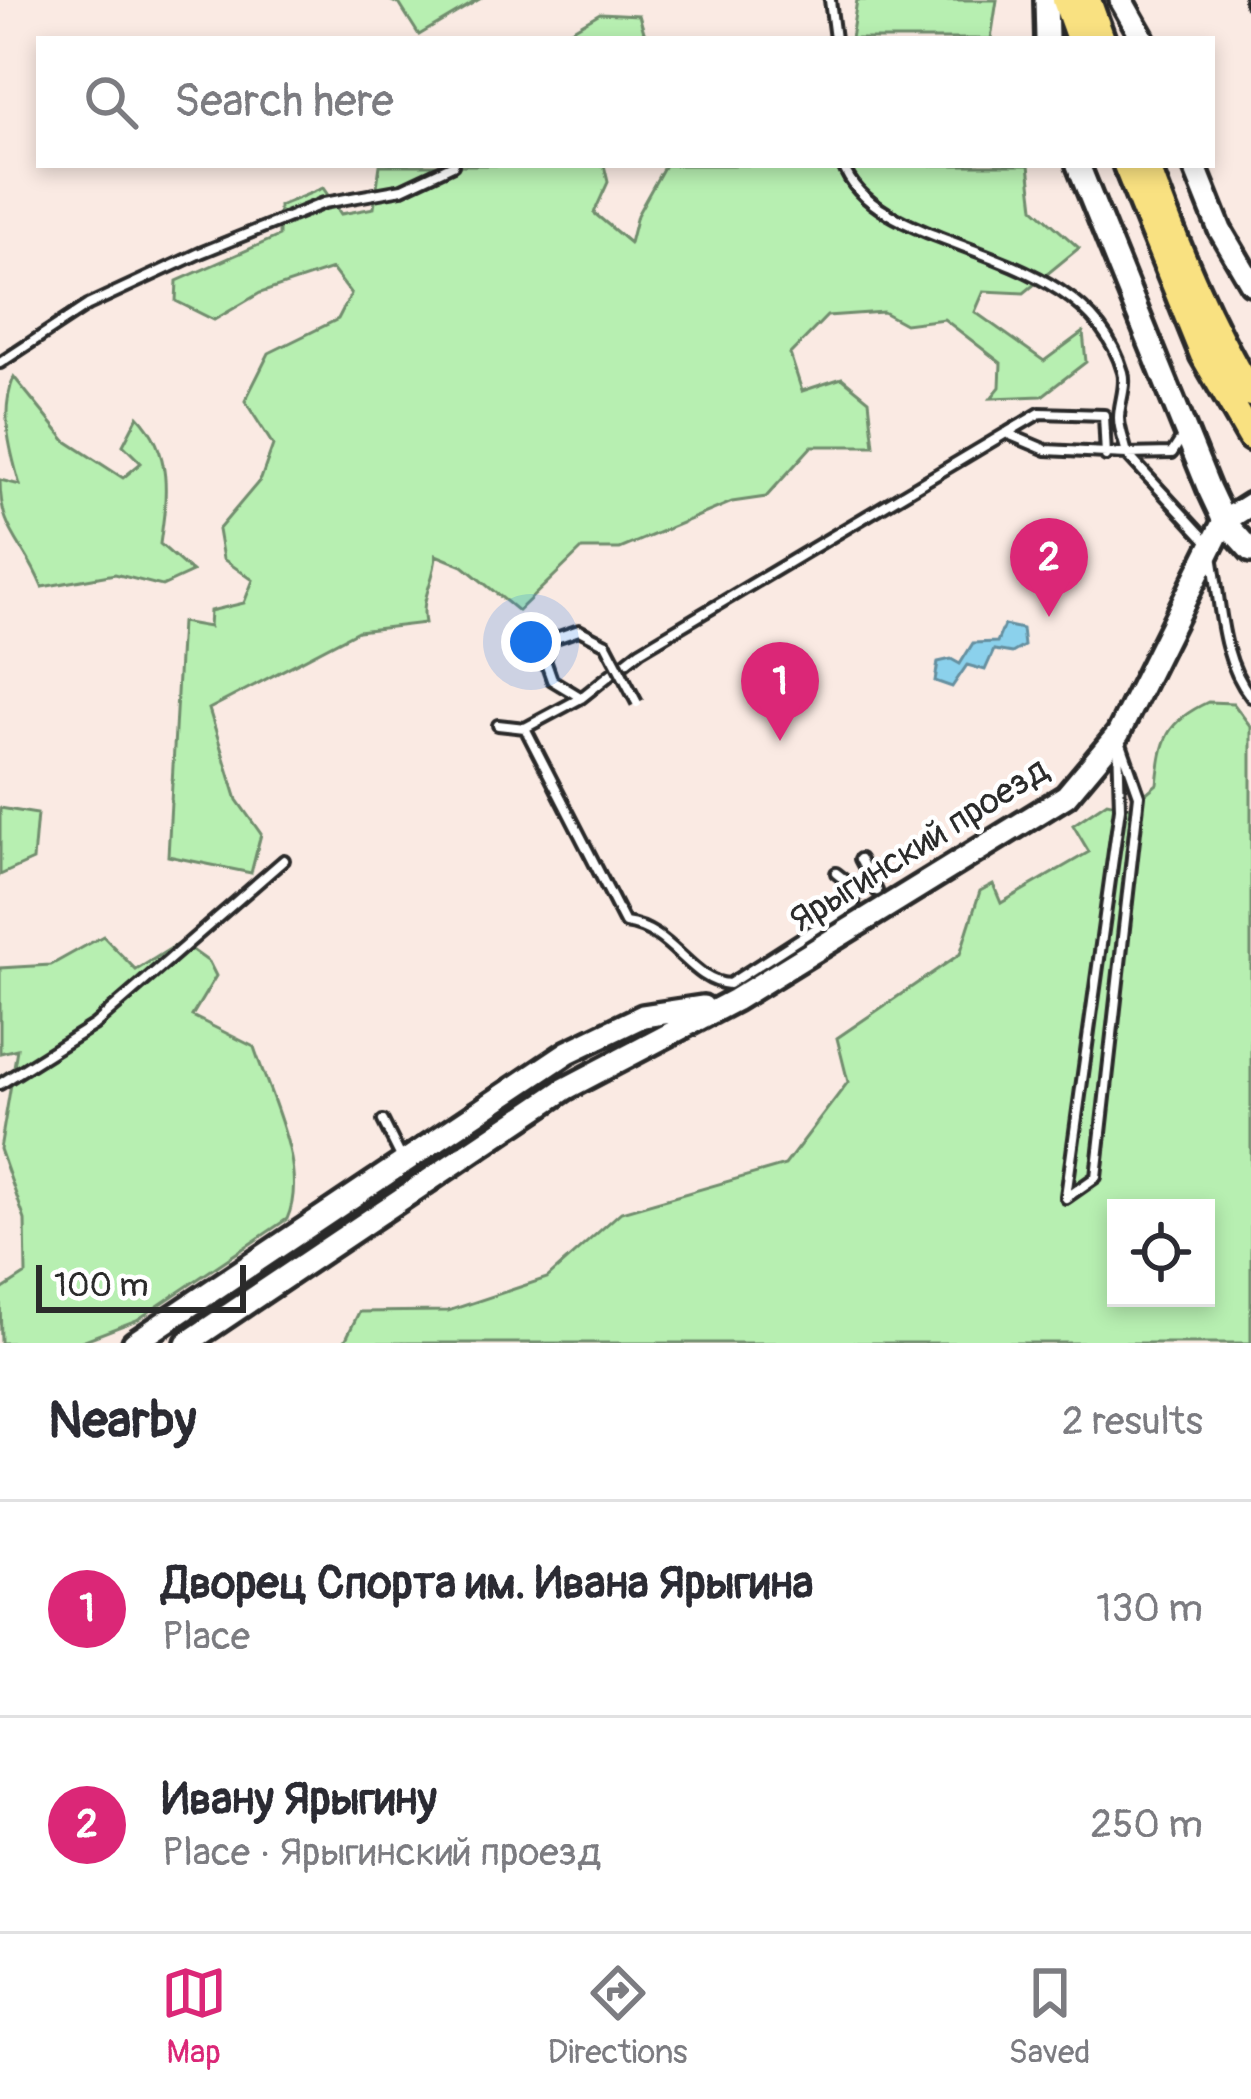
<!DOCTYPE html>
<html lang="en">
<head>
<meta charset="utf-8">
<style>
  body { margin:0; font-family:Pangolin,sans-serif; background:#f7f7f7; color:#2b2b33 }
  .controls { position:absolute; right:36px; bottom:36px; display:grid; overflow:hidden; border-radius:0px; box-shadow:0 6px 18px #0003 }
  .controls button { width:108px; height:108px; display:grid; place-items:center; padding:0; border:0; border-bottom:3px solid #e1e1e2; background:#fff; color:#2b2b33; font:60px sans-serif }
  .scale { position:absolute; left:36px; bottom:30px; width:210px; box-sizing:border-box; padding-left:12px; border:6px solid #2b2b2b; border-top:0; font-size:33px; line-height:42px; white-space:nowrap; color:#2b2b2b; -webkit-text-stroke:9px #fff; paint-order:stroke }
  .you { position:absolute; left:531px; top:642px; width:42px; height:42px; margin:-30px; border:9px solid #fff; border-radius:50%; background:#1a73e8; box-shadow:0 0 0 18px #1a73e833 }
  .badge { display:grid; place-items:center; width:78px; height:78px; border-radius:50%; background:#db2777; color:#fff; font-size:39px; font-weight:700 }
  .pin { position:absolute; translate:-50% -99px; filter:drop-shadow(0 3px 6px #0008) }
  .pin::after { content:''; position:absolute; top:63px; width:42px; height:36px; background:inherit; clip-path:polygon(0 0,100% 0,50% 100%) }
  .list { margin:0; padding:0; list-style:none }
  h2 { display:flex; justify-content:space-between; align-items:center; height:156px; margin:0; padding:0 48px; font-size:51px }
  h2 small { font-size:39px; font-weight:400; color:#7c7c81 }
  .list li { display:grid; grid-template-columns:78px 1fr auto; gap:36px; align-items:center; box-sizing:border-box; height:216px; padding:0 48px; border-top:3px solid #e1e1e2 }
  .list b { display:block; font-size:45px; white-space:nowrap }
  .list p { margin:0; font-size:39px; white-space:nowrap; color:#7c7c81 }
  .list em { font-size:39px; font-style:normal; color:#7c7c81 }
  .icon { flex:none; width:66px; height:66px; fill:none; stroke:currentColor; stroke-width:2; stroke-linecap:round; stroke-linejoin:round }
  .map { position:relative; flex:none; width:1251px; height:1343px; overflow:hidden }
  .search { position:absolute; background:#fff; box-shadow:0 6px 18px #0003; left:36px; right:36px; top:36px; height:132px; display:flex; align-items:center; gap:30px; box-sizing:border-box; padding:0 42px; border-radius:0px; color:#7c7c81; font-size:45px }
  .sheet { height:588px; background:#fff }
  nav { display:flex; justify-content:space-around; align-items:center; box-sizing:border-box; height:168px; border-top:3px solid #e1e1e2; background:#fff; font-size:33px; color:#7c7c81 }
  nav a { display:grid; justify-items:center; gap:6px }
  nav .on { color:#db2777 }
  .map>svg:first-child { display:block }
</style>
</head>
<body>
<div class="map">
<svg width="1251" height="1343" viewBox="0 0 1251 1343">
  <rect width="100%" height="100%" fill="#faeae3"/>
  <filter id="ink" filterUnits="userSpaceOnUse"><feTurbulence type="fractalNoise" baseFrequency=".00833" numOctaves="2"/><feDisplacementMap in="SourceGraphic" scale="24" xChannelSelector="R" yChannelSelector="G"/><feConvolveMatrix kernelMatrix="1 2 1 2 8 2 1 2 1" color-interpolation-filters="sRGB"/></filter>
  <g filter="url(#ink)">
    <path fill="#b7efb1" stroke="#718d6e" stroke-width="3" fill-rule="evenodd" d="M389,0h89l-59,35 -19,-30z
      M857,0h140l-6,39h-140z
      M600,13l39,2 7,24h-90z
      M380,165h224l4,17 -14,31 36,30 7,-28 28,-50h364l5,43 45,40 -55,45 -40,-2 -9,21 69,49 39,-29 3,30 -44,34 -51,2 9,-11 1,-24 -57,-44 -39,5 -22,-12 -56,4 -37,38 12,37 40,-13 27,22 5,46h-62l-46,51 -34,5 -112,47h-38l-64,62 -55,-45 -27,-11c-1,26 -16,42 -11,68l-67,8 -149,78 28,91 24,34 -10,39 -83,-17 13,-234 28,5 1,-16 34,-8 9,-23 -30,-21 -5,-29 43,-51 12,-34 -28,-44 24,-48 69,-34 13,-25 -19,-25 -72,24 -46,27 -38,-19 1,-20 102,-45v-30l44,-18 18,26 33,-6z
      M14,377l52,64 57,37 18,-15 -18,-18 15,-29c35,37 29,80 22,128l32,28 -30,14 -47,-12 -73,13c-19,-47 -42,-54 -42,-107l20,5c-11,-38 -20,-73 -6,-108z
      M1208,702l25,1 18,24v616h-907l15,-31 89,-1 99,-33 74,-66 164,-47 63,-83 -11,-44 123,-84 20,-63 13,-7 8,19 88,-51 -16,-27 34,-23 23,5 27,-23c5,-45 8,-62 51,-82zM1116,1208h90v90h-90z
      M0,808l37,6 -4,46 -33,15z
      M103,936l33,34 45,-28 28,20 7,14 -24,40 62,31c16,49 55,122 33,172l-150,101 -60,23h-76l-1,-52 26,-17 -1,-54 -25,-71 17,-100 -17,4v-85l51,-3z"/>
    <path fill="#8bd1ec" stroke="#658f9f" stroke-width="3" d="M1004,625l18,4 2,17 -12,7 -18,-3 -9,20 -18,-5 -15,22 -17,-6 3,-19 13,-3 9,5 13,-21 24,-1z"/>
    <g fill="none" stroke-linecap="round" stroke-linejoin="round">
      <defs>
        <path id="service" d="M830,0l5,39
          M1250,0l1,4
          M843,165c33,93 241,72 280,207 4,14 -4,31 -4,46 0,12 6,25 8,36l45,-1 11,-17
          M0,363l88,-58 112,-52 124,-50 78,-14 51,-24
          M1008,432l32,-19 64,2 2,41
          M1212,556c9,47 8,102 39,141
          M580,697l-28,-17 -7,-20 8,-21 26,-9 27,14
          M498,725l27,3 56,-30 59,-47 366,-218 40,17 81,4 81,88
          M525,728l100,195c48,6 64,58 104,61l125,-80 1,-16 -19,-15
          M860,859l17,32
          M0,1084l94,-59 190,-165
          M383,1121l18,36
          M1066,1196l54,-388 -2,-67
          M1066,1198l30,-21 43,-382 -19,-54"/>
        <path id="secondary" d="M1046,0l1,39
          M1121,0l22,39
          M1078,165l131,324 15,32 27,30
          M1194,165l26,65 31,53
          M134,1343l434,-291 75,-36 60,-9
          M187,1343l378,-254 170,-89 331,-204 52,-62 106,-213 27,-17"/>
        <path id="trunk" d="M1065,0l14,39
          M1088,0l14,39
          M1126,165l77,190 48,83
          M1147,165c29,80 60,156 104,229"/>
      </defs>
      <use href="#service" stroke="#2b2b2b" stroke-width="16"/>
      <use href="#secondary" stroke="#2b2b2b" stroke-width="30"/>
      <use href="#trunk" stroke="#2b2b2b" stroke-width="33"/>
      <use href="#service" stroke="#fff" stroke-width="8"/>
      <use href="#secondary" stroke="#fff" stroke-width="21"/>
      <use href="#trunk" stroke="#f9e181" stroke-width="24"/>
      <defs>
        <path id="service-bridge" d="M606,644l31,59"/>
      </defs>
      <use href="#service-bridge" stroke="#2b2b2b" stroke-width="16" stroke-linecap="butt"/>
      <use href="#service-bridge" stroke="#fff" stroke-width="8"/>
    </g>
  </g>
  <g text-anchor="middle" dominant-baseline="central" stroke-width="9" stroke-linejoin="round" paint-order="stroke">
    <g font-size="36" fill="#2b2b2b" stroke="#fff">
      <text transform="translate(919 845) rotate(-32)">Ярыгинский проезд</text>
    </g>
  </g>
</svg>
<div class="controls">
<button><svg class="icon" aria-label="locate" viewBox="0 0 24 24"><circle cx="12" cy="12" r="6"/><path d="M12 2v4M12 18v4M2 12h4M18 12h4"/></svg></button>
</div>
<div class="scale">100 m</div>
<div class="you"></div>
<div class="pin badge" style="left:780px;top:741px">1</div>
<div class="pin badge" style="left:1049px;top:617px">2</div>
<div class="search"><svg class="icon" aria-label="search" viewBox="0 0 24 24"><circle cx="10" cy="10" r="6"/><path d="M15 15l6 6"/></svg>Search here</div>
</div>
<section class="sheet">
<h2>Nearby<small>2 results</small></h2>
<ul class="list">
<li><span class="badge">1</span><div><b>Дворец Спорта им. Ивана Ярыгина</b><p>Place</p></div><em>130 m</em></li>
<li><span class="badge">2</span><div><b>Ивану Ярыгину</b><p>Place · Ярыгинский проезд</p></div><em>250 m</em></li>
</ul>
</section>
<nav>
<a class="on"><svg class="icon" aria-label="map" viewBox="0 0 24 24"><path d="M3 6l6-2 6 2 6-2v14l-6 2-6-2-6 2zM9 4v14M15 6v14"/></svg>Map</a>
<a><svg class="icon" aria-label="directions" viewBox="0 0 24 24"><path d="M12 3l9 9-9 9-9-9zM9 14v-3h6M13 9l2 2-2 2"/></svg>Directions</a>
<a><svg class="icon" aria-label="saved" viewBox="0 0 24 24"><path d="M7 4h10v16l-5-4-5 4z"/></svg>Saved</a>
</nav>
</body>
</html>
